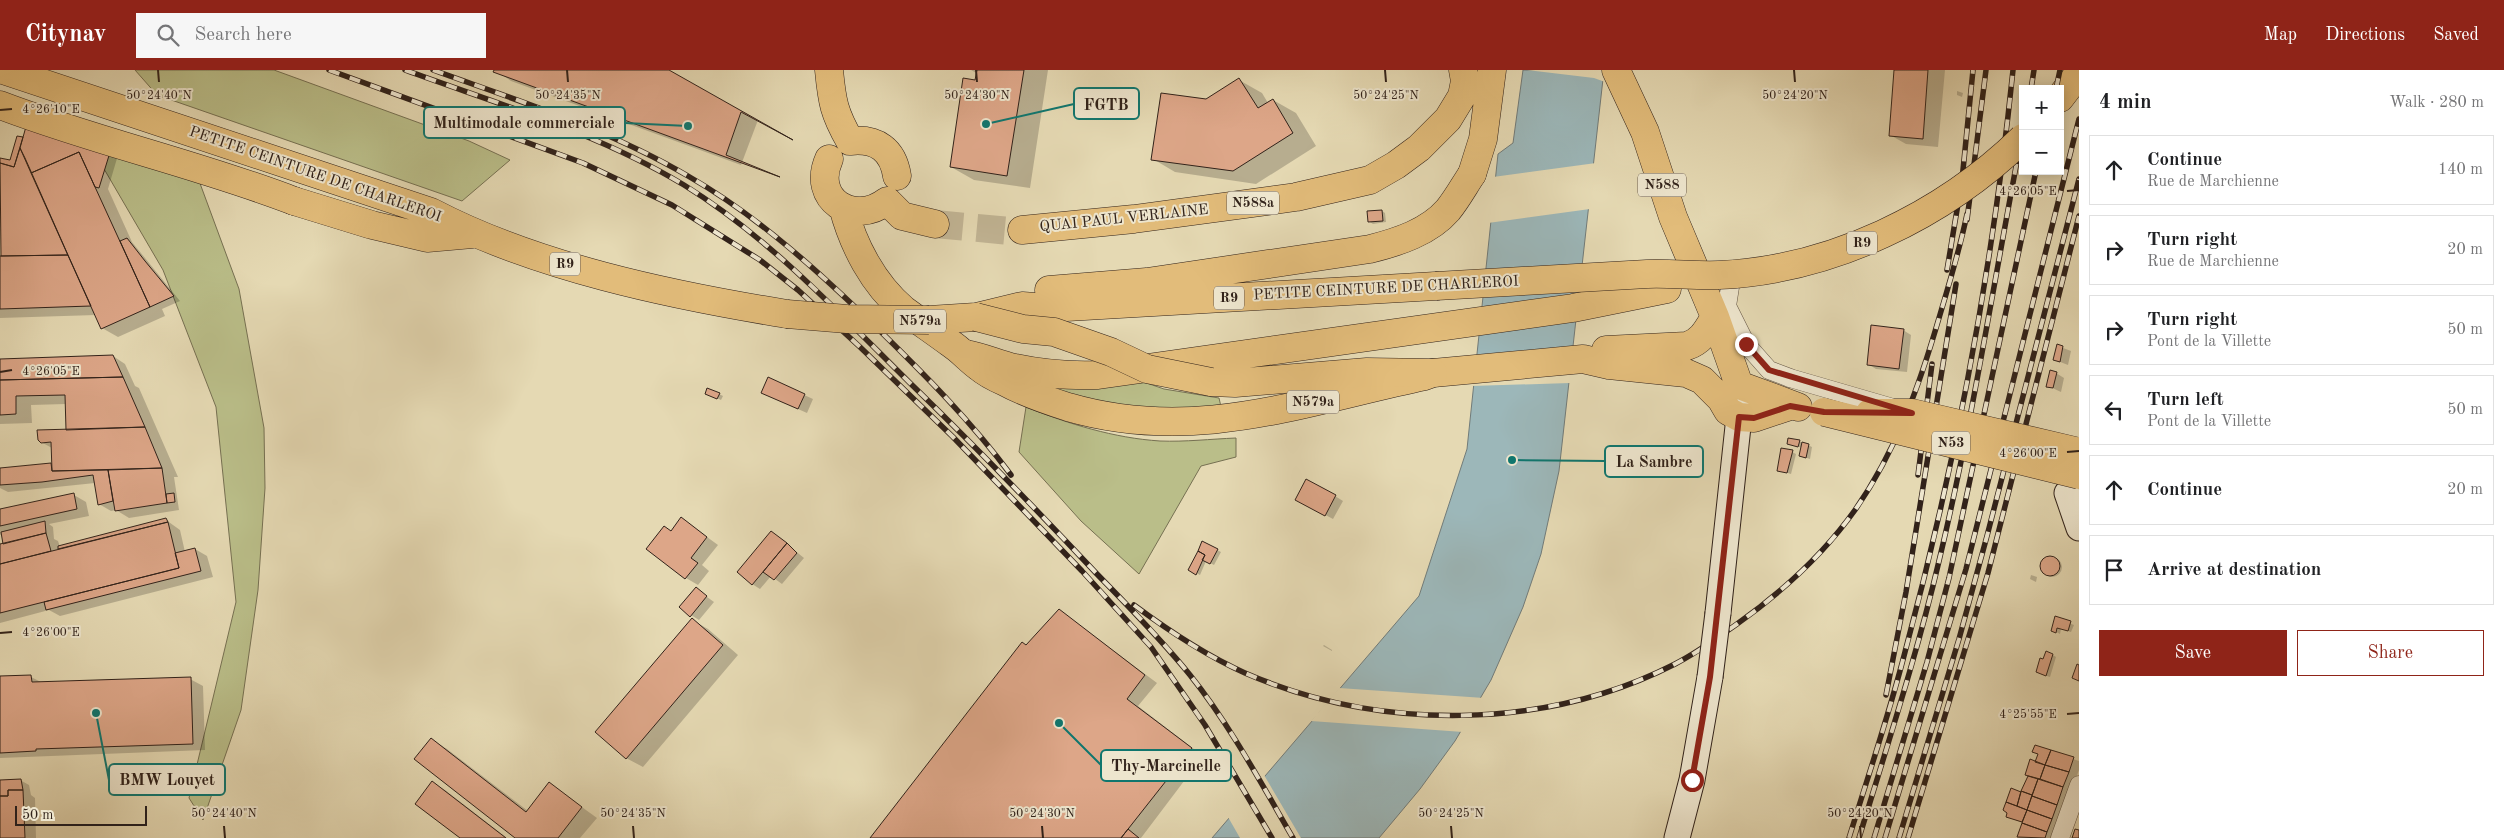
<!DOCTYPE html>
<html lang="en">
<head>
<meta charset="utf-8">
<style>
  body { margin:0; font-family:"Old Standard TT",serif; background:#f6f6f6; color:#202124 }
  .controls { position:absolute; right:15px; top:15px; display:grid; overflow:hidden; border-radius:0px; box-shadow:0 2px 12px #0003 }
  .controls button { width:45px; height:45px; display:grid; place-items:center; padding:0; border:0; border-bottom:1px solid #e0e0e0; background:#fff; color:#202124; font:25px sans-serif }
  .scale { position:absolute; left:15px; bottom:12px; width:132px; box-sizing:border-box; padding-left:5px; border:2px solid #31221a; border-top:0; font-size:14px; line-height:18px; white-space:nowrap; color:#31221a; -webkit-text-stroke:4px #eee6ce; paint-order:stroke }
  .stop { position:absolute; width:15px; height:15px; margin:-11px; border:4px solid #8f2418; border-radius:50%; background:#fff }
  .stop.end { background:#8f2418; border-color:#fff; box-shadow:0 1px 5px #0008 }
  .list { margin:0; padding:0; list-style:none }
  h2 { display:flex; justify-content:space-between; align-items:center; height:65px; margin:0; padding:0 20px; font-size:21px }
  h2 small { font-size:16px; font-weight:400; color:#757577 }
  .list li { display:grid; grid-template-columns:32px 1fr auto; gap:15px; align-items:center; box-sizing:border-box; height:70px; margin:0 10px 10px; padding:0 10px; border:1px solid #e0e0e0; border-radius:0px }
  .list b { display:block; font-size:19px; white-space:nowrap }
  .list p { margin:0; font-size:16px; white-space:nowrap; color:#757577 }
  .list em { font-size:16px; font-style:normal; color:#757577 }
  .actions { display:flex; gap:10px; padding:15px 20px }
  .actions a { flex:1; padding:11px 0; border:1px solid #8f2418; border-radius:0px; text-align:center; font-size:18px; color:#8f2418 }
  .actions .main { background:#8f2418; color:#fff }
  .icon { flex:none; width:28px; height:28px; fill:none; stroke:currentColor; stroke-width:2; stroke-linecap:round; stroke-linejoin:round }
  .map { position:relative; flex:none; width:2079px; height:768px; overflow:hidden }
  header { display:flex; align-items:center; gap:30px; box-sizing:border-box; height:70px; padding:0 25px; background:#8f2418; color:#fff }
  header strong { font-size:24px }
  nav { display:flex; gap:28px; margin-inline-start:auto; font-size:18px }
  .search { width:350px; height:45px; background:#f6f6f6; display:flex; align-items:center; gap:12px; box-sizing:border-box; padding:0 18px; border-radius:0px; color:#757577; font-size:19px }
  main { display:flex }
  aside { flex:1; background:#fff }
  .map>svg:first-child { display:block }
</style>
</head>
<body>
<header>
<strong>Citynav</strong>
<div class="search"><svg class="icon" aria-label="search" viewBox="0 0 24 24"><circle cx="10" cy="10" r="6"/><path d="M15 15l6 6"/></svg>Search here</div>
<nav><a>Map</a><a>Directions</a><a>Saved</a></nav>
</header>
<main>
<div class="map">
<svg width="2079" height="768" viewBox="0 0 2079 768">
  <rect width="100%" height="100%" fill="#e5d9b3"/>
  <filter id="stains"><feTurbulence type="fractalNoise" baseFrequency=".004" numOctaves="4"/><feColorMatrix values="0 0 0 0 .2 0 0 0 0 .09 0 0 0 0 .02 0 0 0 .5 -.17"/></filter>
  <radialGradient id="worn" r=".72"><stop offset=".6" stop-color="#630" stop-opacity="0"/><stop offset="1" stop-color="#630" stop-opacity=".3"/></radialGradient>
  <path fill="#babe89" stroke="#767052" d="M135,0h139l195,71 41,19 -48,41 -305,-106z
    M93,80l105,28 41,111 25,139 1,60 -7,102 -17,120 -38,110 -14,-22 47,-196 -20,-195 -53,-137z
    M1138,310l26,9 55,9 3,13 -101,1 -85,-28z
    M1026,337c43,17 88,31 134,34 25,1 51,-2 76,-3v19l-35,9 -62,108 -58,-53 -62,-69z"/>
  <path fill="#9cb7b9" stroke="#717b79" d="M1523,0h81l-45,401 -18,83 -18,53 -32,73 -36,61 -35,48 -41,49h-167l207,-242 48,-147 31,-295 15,-11z"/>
  <path fill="#e5d9b3" d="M1527,0h80l-2,12 -11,-4z
    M1596,93l-6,46 -102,14 5,-46z
    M1575,276l-5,37 -99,3 3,-31z
    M1339,618l145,10 -21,34 -152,-11z
    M1264,705l37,63h-61l-12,-21z"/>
  <path fill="#0003" d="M495,0h172l91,50 -17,45 -230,-84z
    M971,0h77l-18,118 -56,-8 -23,-13 26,-85 1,-8z
    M1895,0h50l-7,77 -32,-3 -16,-9z
    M1239,10l23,13 6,10 5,-3 23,13 20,33 -60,38 -81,-12 -22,-13 53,-59z
    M1957,21l6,2 -1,4 -5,-2z
    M22,68l96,17 -10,34 24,53 48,59 -18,8 3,7 -47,21 -16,-9 -6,-13 -96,3v-61h2l-2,-98 11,3z
    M1382,141l3,2 1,9 -13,2 -3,-2z
    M1903,260l8,5 -4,37 -31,-3 -8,-5z
    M2058,276l13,5 -3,14 -13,-5z
    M113,286l12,8 10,22 4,2 39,89h-4l5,33 -50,8 -13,-8 -5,1 -12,-7 -4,-21 -87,9 -8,-4v-19l53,-4 -1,-17 -11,-6 26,-11 -1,-27 -35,1 1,18 -32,1v-63z
    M2056,303l8,5 -3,14 -13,-6z
    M769,309l44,20 -6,14 -36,-16z
    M719,324l4,2 -2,4 -11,-5z
    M1799,371l13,6 -2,12 -9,-3 1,-8 -14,-5z
    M1792,382l4,2 -5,20 -13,-4z
    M74,425l12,7 3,14 -40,8 4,3 1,12 4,2 2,6 106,-27 14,10 5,22 10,-3 12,7 6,21 -153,39 -11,-6 -49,13v-81l1,4 6,-2 -5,-10 -2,1v-25z
    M1335,426l8,5 -10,18 -28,-15z
    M681,448l37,27 -16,20 7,6 -11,14 -12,-7 -14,-47z
    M772,462l32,26 -22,26 -11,-8 -11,13 -8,-5z
    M1203,473l18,9 -7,13 -8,-4 -6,14 -11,-6z
    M2042 497a10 10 0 1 1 20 0a10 10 0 1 1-20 0Z
    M2031,505l6,2 -1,5 -6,-3z
    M696,519l18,13 -15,18 -8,-5z
    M1059,540l98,73 -19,23 65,50 -62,82h-269l155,-191z
    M2056,548l18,7 -3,7 -10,-3 -1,5 -7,-4z
    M692,550l16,9 30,26 -95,112 -17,-9z
    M1324,575l8,5v1l-9,-5z
    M2053,585l3,2 -6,20 -9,-3 3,-14z
    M31,607l12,6 147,-4 13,7 2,64 -205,8v-80z
    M431,669l16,10 81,62 22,-27 47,34 -17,20h-63z
    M2036,677l43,14v9l-25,68h-36l5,-15 -15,-6 1,-4 -4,-3 6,-20 12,4 16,-40z
    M20,710l9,5 2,10 4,3 1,40h-36v-57z
    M433,713l12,7 62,48h-45z"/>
  <path fill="#dda688" stroke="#31221a" d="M494,0h175l124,70 -52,-28 -15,43 54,22 -287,-105z
    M977,0h47l-17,106 -57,-9 13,-89 12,2z
    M1894,0h34l-5,69 -34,-3z
    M1239,8l19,30 15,-9 20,34 -60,38 -82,-11 10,-67 45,6z
    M27,53l84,26 -12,39 -4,-1 -16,-35 -48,21 -11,-25z
    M17,66l6,1 -9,30 -14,-4v-5l10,2z
    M20,78l5,10 43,97 -67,1 -1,-93 14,4z
    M79,82l71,155 -49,22 -70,-156z
    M1382,140l1,11 -15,1 -1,-11z
    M127,168l18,23 29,35 -24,11 -30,-66z
    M68,185l23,51 -91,3v-53z
    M1871,255l33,4 -5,40 -32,-4z
    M2057,274l6,2 -3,16 -7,-2z
    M113,285l10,22 -123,3v-21z
    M2050,300l7,2 -4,16 -7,-1z
    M123,307l22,50 -79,3 -1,-35 -49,1v18l-16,1v-35z
    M768,307l37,17 -7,15 -37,-16z
    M707,318l13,5 -3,6 -12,-5z
    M145,357l17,41 -110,3 -1,-29 -10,1 -3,-3 -1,-10z
    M1788,368l12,2 -2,7 -11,-3z
    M1802,372l7,2 -3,14 -7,-2z
    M1781,378l12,2 -6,23 -10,-2z
    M51,393l1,8 56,-1 5,31 -15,4 -5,-30 -51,7 -42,3v-17z
    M162,398l5,35 -52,8 -7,-41z
    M1306,409l30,16 -11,21 -30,-16z
    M74,423l3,16 -77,17v-17z
    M174,423l1,9 -8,1 -1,-9z
    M681,447l26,20 -16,21 7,5 -13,16 -39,-30 18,-23 7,5z
    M166,448l2,4 -110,27v-3z
    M45,451l1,12 -43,11 -2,-12z
    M168,452l11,46 -179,45v-49z
    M771,461l16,12 -35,42 -15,-13z
    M46,463l5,18 -51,13v-20z
    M1202,471l16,8 -8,15 -8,-4 3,-5 -7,-4z
    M787,473l10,10 -23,27 -11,-8z
    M195,478l6,23 -155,39 -2,-8 135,-34 -4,-15z
    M1198,481l7,4 -9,20 -8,-5z
    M2040 496a10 10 0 1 1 20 0a10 10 0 1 1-20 0Z
    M696,517l11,9 -17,21 -11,-10z
    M1059,539l86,66 -18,24 65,49 -71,90h-251l152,-196 4,3z
    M2055,546l16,5 -3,10 -11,-3 -1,5 -5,-2z
    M692,548l31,27 -97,114 -31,-27z
    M2046,581l7,3 -7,22 -10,-4 4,-14 3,1z
    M2077,594l2,1v16l-7,-3z
    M31,605l1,7 159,-5 2,67 -157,5v2l-36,2v-77z
    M431,668l95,74 23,-30 33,25 -24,31h-43l-101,-79z
    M2035,675l16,5 -6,15 -10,-3 3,-8 -6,-2z
    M2051,680l23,7 -5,15 -24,-7z
    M2030,689l15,6 -5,14 -15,-4z
    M2045,695l24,7 -6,15 -23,-8z
    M2028,706l10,3 -6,16 -11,-4z
    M21,709l2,11h-15v6h-8v-16z
    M2038,709l25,8 -6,18 -25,-9z
    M432,711l74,57h-46l-45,-34z
    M2011,718l10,4 -4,14 -11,-4z
    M8,720h15l2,48h-25v-42h8z
    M2021,721l11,4 -5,15 -10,-4z
    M2032,726l25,9 -5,14 -25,-9z
    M2006,732l21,8 -5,12 -16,-5 1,-4 -4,-3z
    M2027,740l25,9 -5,13 -25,-9z
    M2022,753l25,9 -2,6 -28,-1z
    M1128,759l11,9h-18z
    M2075,759l4,1v8h-7z"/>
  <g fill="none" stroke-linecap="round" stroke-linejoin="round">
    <path stroke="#c1b494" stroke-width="28" stroke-dasharray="28 14" stroke-linecap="butt" d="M935,154l75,7 12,-1"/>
    <defs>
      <path id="street" d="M1730,217l-3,19 19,38 23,26 21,8
        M2060,768l19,-53"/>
      <path id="secondary" d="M2067,423l12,35
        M1718,543l21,-196v-32
        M1677,768l15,-58 18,-103"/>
      <path id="primary" d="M829,0c3,32 5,43 21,71 27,-3 43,9 47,35
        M1616,0l29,62 28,85 42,100 24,68 59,22
        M0,35c97,37 198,59 294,96
        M829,89c-18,40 24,68 58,42l15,15 33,8
        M1472,104l11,-35 9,-69
        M843,137c10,38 30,77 61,103 15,11 31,22 46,33 11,7 19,17 29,24 7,6 17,11 26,15 20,11 41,18 63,25 127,37 233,-5 357,-31l8,-3 150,-14 26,6 77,8 16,7 19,19 7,12 11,6 15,1 36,-12
        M1022,160l112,-11 162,-22 74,-17 26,-15 23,-17 29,-29 14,-23 3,-15 -2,-11
        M1606,280l81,-4c15,-5 20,-16 28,-29"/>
      <path id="highway" d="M3,0l428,142c105,55 239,83 356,102
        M2060,28l19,-25
        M294,131l78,24 55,13 45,-4
        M1049,220l98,-8 223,-33c28,-7 59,-17 78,-39 9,-11 16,-24 24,-36
        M929,250l47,-3 46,-11 27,2 387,-22
        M966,284c18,3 33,11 49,14 28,6 55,8 83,7l475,-67 94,-19
        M1211,312l24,1 132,-11 66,1"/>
    </defs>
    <use href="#street" stroke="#5e5040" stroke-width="19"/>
    <use href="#secondary" stroke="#31221a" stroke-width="27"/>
    <use href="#primary" stroke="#31221a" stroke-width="29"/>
    <use href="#highway" stroke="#31221a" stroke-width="29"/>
    <use href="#street" stroke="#eee6ce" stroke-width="18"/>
    <use href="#secondary" stroke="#eee6ce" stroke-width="25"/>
    <use href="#primary" stroke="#e2bc7a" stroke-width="28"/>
    <use href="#highway" stroke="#e2bc7a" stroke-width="28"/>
    <defs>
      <path id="rail" d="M329,0l254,93 89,42 88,55 38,30 62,57 93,90 129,134 69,76 54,78 67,113
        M405,0c93,34 193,63 279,115 86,53 155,128 226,198 64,62 125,125 186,190 32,33 65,66 94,102 40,50 71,108 103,163
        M433,0c86,31 175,59 255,106 70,40 130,95 188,151 48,47 95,94 135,148
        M2031,19l3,-19
        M2056,19l4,-19
        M1967,150l19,-150
        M1947,200l15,-90 11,-110
        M1918,405l14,-111
        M1134,535c35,26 71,50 111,68 134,58 299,58 430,-9 22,-11 42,-26 62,-40 45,-32 86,-69 118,-114 41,-59 64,-123 84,-192 10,-34 21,-69 28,-104
        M1886,625l20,-103 50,-308
        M1849,768c19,-62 40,-123 56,-186 51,-190 88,-386 108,-582
        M1859,768c28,-92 58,-183 80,-277 34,-142 56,-287 84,-431
        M1874,768l53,-176 22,-84 87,-407
        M1885,768l81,-269 113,-450
        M1899,768l60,-199 28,-103 92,-357
        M1908,768l80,-265 91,-357"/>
    </defs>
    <use href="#rail" stroke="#31221a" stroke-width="5.5"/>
    <use href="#rail" stroke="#eee6ce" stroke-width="4" stroke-dasharray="11" stroke-linecap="butt"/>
    <defs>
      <path id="street-bridge" d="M1790,308l100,29"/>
      <path id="secondary-bridge" d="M1710,607l8,-64"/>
      <path id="primary-bridge" d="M1824,342l255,63
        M1870,343h42l163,38"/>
      <path id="highway-bridge" d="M1436,216c70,-4 141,-8 211,-12 24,-1 48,2 72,1 112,-5 224,-59 304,-137
        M787,244l60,5 82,1
        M976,247l47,12 31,3 57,20 36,17 64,13"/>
    </defs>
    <use href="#street-bridge" stroke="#5e5040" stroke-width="19" stroke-linecap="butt"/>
    <use href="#secondary-bridge" stroke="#31221a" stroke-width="27" stroke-linecap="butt"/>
    <use href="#primary-bridge" stroke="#31221a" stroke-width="29" stroke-linecap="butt"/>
    <use href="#highway-bridge" stroke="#31221a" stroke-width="29" stroke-linecap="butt"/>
    <use href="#street-bridge" stroke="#eee6ce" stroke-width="18"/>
    <use href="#secondary-bridge" stroke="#eee6ce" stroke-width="25"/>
    <use href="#primary-bridge" stroke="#e2bc7a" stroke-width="28"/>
    <use href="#highway-bridge" stroke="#e2bc7a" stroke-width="28"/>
  </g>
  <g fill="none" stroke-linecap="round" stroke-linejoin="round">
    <path stroke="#8f2418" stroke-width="6" d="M1692,710l18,-103 29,-260 15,1 36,-12 34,6 88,1 -143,-43 -23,-26"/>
  </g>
  <path fill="none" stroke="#31221a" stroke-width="2" d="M158,0l1,12M567,0l1,12M976,0l1,12M1385,0l1,12M1794,0l1,12M0,40l12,-1M2067,121l12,-1M0,302l12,-2M2067,382l12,-1M0,563l12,-1M2067,644l12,-1M224,756l1,12M633,756l1,12M1042,756l1,12M1451,756l1,12M1860,756l1,12"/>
  <g text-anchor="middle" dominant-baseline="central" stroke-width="4" stroke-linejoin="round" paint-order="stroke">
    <g fill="#eee6ce" stroke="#6a5d50" stroke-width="1">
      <rect x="1638" y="103.5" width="48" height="23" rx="4"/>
      <rect x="1227" y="121.5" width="52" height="23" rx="4"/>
      <rect x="1847" y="161.5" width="30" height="23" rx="4"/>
      <rect x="550" y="182.5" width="30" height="23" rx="4"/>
      <rect x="1214" y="216.5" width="30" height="23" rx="4"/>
      <rect x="894" y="239.5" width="52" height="23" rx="4"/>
      <rect x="1287" y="320.5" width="52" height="23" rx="4"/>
      <rect x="1932" y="361.5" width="38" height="23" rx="4"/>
    </g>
    <g font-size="14" font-weight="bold" fill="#31221a">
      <text x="1662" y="115">N588</text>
      <text x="1253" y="133">N588a</text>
      <text x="1862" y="173">R9</text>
      <text x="565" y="194">R9</text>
      <text x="1229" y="228">R9</text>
      <text x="920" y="251">N579a</text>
      <text x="1313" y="332">N579a</text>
      <text x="1951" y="373">N53</text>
    </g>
    <g font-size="15" fill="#31221a" stroke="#eee6ce">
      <text transform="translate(315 105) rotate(19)">PETITE CEINTURE DE CHARLEROI</text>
      <text transform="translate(1124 149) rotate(-6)">QUAI PAUL VERLAINE</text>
      <text transform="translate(1386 219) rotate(-3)">PETITE CEINTURE DE CHARLEROI</text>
    </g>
  </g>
  <g font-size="12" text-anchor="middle" fill="#31221a" stroke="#eee6ce" stroke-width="4" stroke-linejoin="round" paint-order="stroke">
    <text x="159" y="29">50°24'40"N</text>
    <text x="568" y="29">50°24'35"N</text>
    <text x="977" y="29">50°24'30"N</text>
    <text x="1386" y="29">50°24'25"N</text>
    <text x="1795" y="29">50°24'20"N</text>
    <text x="51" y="43">4°26'10"E</text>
    <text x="2028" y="125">4°26'05"E</text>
    <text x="51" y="305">4°26'05"E</text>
    <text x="2028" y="387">4°26'00"E</text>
    <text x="51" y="566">4°26'00"E</text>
    <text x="2028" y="648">4°25'55"E</text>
    <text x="224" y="747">50°24'40"N</text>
    <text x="633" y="747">50°24'35"N</text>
    <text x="1042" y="747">50°24'30"N</text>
    <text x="1451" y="747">50°24'25"N</text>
    <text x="1860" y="747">50°24'20"N</text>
  </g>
  <path fill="none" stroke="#0f766e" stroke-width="2" d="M986 54L1074 34M688 56L625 53M1512 390L1605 391M1059 653L1101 695M96 643L109 710"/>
  <g fill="#0f766e" stroke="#eee6ce" stroke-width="2">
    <circle cx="986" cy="54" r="5"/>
    <circle cx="688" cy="56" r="5"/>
    <circle cx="1512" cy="390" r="5"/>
    <circle cx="1059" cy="653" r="5"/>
    <circle cx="96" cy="643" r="5"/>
  </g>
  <g fill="#eee6ce" stroke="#0f766e" stroke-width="2">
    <rect x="1074" y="18" width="65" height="31" rx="5"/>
    <rect x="424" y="37" width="201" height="31" rx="5"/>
    <rect x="1605" y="376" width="98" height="31" rx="5"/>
    <rect x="1101" y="680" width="130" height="31" rx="5"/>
    <rect x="109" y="694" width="116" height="31" rx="5"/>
  </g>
  <g font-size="16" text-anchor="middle" font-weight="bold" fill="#31221a">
    <text x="1106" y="40">FGTB</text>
    <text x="524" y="58">Multimodale commerciale</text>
    <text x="1654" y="397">La Sambre</text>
    <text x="1166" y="701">Thy-Marcinelle</text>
    <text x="167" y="715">BMW Louyet</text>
  </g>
  <rect width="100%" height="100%" filter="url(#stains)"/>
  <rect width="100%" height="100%" fill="url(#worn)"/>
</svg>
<div class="controls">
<button>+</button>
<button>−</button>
</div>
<div class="scale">50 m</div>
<div class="stop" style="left:1692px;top:710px"></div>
<div class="stop end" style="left:1746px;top:274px"></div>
</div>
<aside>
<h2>4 min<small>Walk · 280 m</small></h2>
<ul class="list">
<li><svg class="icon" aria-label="ahead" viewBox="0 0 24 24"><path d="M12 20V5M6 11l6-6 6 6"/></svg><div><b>Continue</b><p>Rue de Marchienne</p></div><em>140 m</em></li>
<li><svg class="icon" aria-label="right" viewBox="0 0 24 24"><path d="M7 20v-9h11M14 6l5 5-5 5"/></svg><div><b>Turn right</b><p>Rue de Marchienne</p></div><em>20 m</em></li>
<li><svg class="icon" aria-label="right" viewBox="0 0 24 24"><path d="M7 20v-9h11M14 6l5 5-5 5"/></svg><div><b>Turn right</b><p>Pont de la Villette</p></div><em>50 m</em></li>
<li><svg class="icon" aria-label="left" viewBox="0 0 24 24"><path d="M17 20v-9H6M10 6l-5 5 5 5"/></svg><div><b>Turn left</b><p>Pont de la Villette</p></div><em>50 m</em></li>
<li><svg class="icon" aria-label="ahead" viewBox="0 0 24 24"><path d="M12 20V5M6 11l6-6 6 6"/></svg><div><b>Continue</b></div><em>20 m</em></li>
<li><svg class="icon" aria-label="arrive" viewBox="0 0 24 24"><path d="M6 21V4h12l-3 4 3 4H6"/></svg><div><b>Arrive at destination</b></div></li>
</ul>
<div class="actions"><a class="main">Save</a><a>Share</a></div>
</aside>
</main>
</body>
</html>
